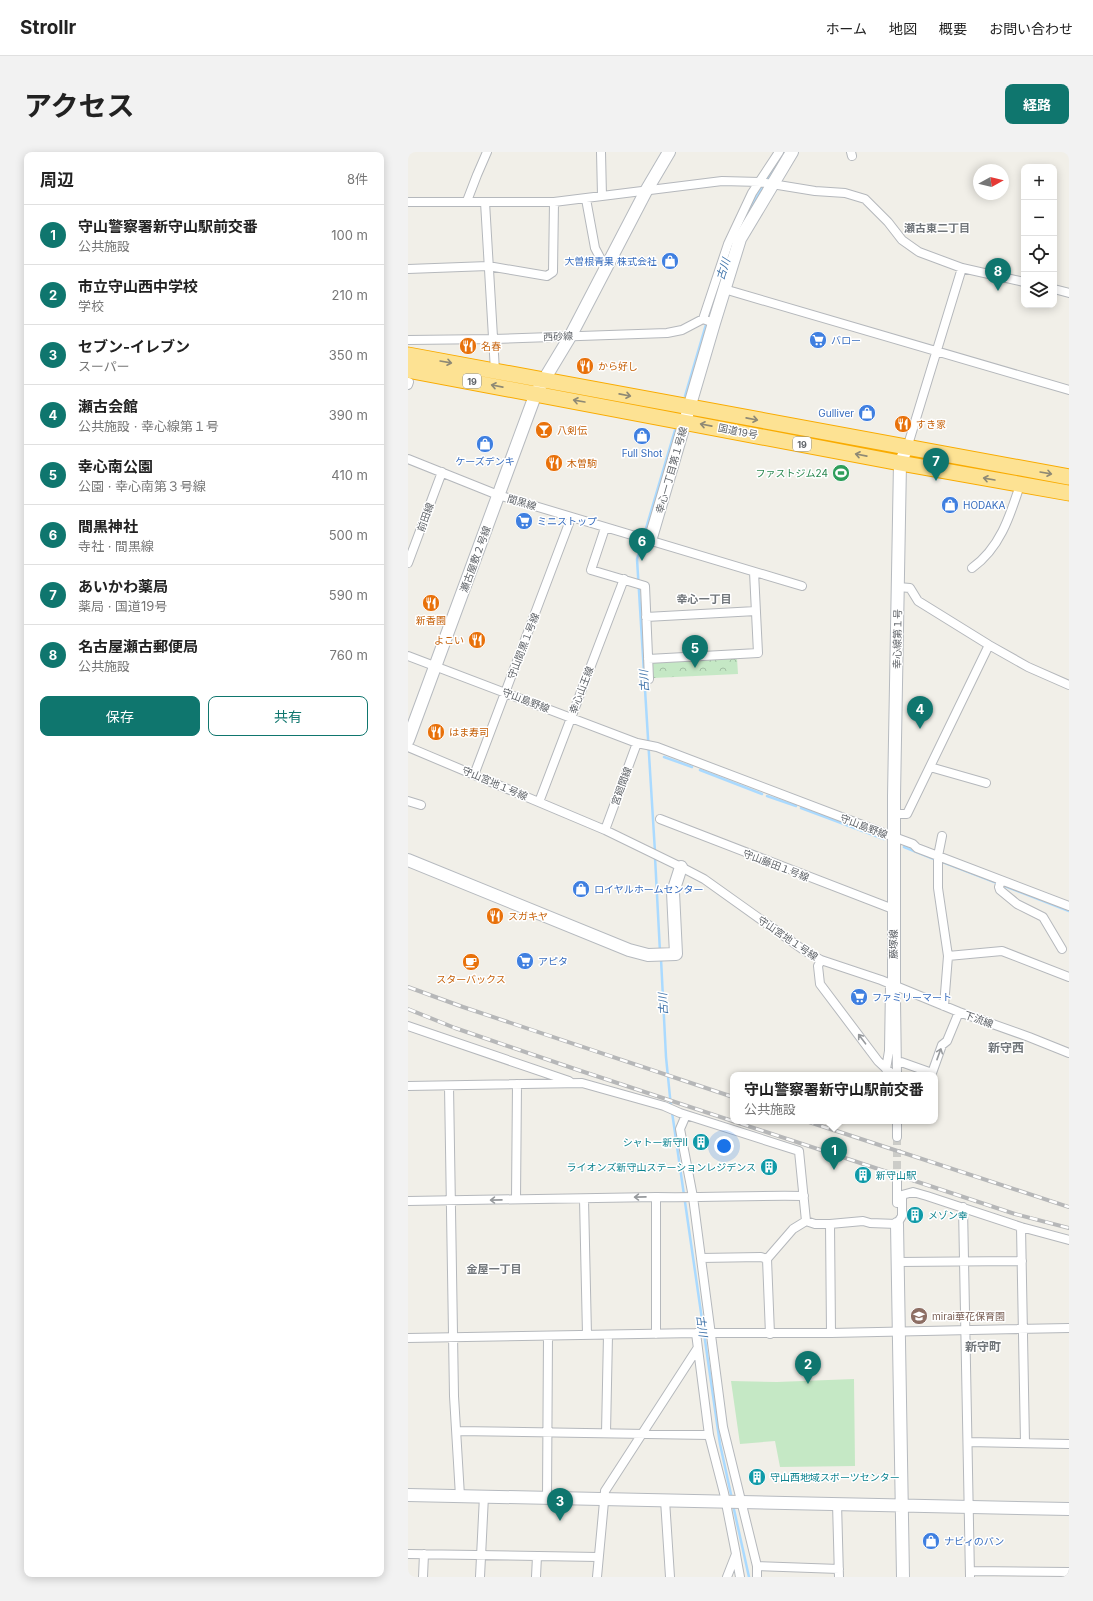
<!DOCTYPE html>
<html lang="ja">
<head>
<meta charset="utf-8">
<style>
  body { margin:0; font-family:Inter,"Noto Sans JP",sans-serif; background:#f2f2f2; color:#222 }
  .controls { position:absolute; right:12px; top:12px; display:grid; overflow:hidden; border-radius:8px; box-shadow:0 2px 10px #0003 }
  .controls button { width:36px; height:36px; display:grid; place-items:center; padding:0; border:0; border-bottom:1px solid #e0e0e0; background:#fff; color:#222; font:20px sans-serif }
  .compass { position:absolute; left:565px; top:12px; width:36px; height:36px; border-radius:50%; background:#fff; box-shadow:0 2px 10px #0003; rotate:82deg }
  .you { position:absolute; left:316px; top:994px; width:14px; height:14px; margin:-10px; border:3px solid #fff; border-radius:50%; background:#1a73e8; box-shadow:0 0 0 6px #1a73e833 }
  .badge { display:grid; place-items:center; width:26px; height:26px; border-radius:50%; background:#0f766e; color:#fff; font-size:13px; font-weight:700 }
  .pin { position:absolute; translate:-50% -33px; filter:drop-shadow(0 1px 2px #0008) }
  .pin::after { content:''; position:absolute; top:21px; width:14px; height:12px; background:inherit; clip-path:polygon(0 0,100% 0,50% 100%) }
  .popup { position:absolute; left:322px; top:920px; width:208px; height:52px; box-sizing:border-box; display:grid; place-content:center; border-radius:8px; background:#fff; filter:drop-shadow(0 1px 3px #0005); font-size:13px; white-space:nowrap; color:#767676 }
  .popup b { font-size:15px; color:#222 }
  .popup::after { content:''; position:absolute; left:50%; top:100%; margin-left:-8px; border:8px solid transparent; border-top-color:#fff }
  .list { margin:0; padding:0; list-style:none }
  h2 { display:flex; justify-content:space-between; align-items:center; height:52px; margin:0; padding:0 16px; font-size:17px }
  h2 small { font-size:13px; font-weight:400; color:#767676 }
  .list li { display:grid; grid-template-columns:26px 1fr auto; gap:12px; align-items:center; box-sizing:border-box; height:60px; padding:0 16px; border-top:1px solid #e0e0e0 }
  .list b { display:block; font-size:15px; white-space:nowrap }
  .list p { margin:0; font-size:13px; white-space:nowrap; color:#767676 }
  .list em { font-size:13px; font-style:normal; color:#767676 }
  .actions { display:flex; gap:8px; padding:12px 16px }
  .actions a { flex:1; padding:9px 0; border:1px solid #0f766e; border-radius:8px; text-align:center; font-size:14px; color:#0f766e }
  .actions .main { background:#0f766e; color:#fff }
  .icon { flex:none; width:22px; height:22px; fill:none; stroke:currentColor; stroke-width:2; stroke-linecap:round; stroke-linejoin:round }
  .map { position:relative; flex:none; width:661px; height:1425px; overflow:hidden; border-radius:8px }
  header { display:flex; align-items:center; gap:24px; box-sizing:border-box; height:56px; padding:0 20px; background:#fff; border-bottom:1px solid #e0e0e0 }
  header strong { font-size:19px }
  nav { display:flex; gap:22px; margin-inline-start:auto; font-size:14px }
  .intro { display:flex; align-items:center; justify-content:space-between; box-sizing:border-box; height:96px; padding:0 24px }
  h1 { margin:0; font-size:28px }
  .button { padding:10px 18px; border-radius:8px; background:#0f766e; color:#fff; font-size:14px; font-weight:700 }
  main { display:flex; gap:24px; padding:0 24px }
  aside { flex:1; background:#fff; border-radius:8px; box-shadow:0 2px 10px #0003 }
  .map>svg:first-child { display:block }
</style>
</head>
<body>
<header>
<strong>Strollr</strong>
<nav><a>ホーム</a><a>地図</a><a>概要</a><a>お問い合わせ</a></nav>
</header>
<div class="intro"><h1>アクセス</h1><a class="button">経路</a></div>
<main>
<aside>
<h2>周辺<small>8件</small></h2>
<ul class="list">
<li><span class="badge">1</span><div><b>守山警察署新守山駅前交番</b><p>公共施設</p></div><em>100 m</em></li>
<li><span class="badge">2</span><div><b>市立守山西中学校</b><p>学校</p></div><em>210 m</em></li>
<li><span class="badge">3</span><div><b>セブン-イレブン</b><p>スーパー</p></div><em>350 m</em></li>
<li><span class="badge">4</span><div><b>瀬古会館</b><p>公共施設 · 幸心線第１号</p></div><em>390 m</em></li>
<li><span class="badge">5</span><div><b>幸心南公園</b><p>公園 · 幸心南第３号線</p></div><em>410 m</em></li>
<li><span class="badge">6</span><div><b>間黒神社</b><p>寺社 · 間黒線</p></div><em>500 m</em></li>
<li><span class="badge">7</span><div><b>あいかわ薬局</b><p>薬局 · 国道19号</p></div><em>590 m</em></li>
<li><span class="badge">8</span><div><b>名古屋瀬古郵便局</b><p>公共施設</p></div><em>760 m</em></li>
</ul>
<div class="actions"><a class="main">保存</a><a>共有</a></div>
</aside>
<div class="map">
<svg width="661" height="1425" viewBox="0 0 661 1425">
  <defs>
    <pattern id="park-crowns" width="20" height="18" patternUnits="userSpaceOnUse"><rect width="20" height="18" fill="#c5e8c5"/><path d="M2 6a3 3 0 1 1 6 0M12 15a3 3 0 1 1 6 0" fill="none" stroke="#a3c0a4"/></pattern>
  </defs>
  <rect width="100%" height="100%" fill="#f1efe8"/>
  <path fill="#c5e8c5" d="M446,1227l1,87 -75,1 -5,-26 -35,3 -9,-63 46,1z"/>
  <path fill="url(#park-crowns)" d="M329,506l1,16 -85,4 -1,-17z"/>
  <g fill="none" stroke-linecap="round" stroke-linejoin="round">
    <path stroke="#aadaff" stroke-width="2.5" d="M336,67l39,-67
      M277,244l27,-92
      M256,605l28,10
      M292,618l62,24
      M359,644l29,10
      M393,656l83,31
      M496,695l30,12
      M247,700l-18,-293 38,-129
      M247,705l5,95
      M532,709l57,22
      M594,733l67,26
      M253,807l5,98 5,50
      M264,960l48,332 12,55
      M325,1353l16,72"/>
    <path stroke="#ccccc8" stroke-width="8" stroke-dasharray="8 4" stroke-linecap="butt" d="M489,985v41"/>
    <defs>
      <path id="street" d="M193,0l1,44
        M443,0l1,4
        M178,47l9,49 11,21
        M59,49l10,-26 10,-23
        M0,50h146l168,-21 38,1 55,9 30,2 20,6 23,23 14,18 17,12 43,16 62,14
        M77,50l10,169
        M0,117l80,-3 59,10 6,-4 1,-70
        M316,137l345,101
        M646,137l15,4
        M295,167l25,-75 24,-51 27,-41
        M0,188l85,-1 174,-6 15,-3 21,-11 11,4
        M0,233l1,-3
        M499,296l55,-180
        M0,307l90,36 304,91
        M197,376l-14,42 54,16 4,93
        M0,411l34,-91
        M564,416c28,-20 38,-52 48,-83
        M490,435l12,1 8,13 71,44 39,22 41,18
        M238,465l110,-6
        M0,504l229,87 20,4 237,90 19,7 4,4 152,58
        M240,507l110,-6 -4,-81
        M0,595l197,83 76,37 23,12 101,72 16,9 60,20 78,32 70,25 40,16
        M522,615l56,16
        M66,623l97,-257
        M0,649l13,4
        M131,650l85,-223
        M486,662h13l82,-169
        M252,667l233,90
        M197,678l32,-87
        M534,684l-4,20v32l10,68 -4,50
        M593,728l-2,7 1,3 17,14 26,13 19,32
        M540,804l54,-5 67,26
        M413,808l-3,6 2,18 58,77 15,14
        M486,834l2,14 1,74
        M0,874l161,55
        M493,910l31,11 10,-28 5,-4 12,-29
        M478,917l3,-18 1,-65
        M0,934l174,-3 82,23 16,7 119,38 7,70
        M41,934l5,310 6,100
        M278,963l-6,14 13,68 30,230 34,139v11
        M489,985v-16
        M489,1026v25
        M108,1047l1,-115
        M176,1047l3,136
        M0,1049l248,-4c49,1 98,-2 148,-1
        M555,1055l7,370
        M422,1072l1,109
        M489,1072l5,-8v-21l11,-3 14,4 94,31 48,13
        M613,1075l4,216
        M293,1106l60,-1 6,2
        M490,1110l124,-1
        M288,1181l13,102 15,58 12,61 -9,23
        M248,1182v-137
        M362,1182l-3,-75 26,-30 13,-8 9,3h15l33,-3 7,2 27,1
        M0,1186l288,-5h135l238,-5
        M49,1279l252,4
        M198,1281l2,-98
        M560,1290l101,2
        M139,1346l1,-162
        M257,1348l5,77
        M429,1351l2,74
        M0,1402l190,3
        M328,1403l4,22
        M349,1414l82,3
        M562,1419l99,1
        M15,1425l1,-23
        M72,1425l4,-81
        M128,1425l1,-21
        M189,1425l8,-86 92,-142"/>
      <path id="secondary" d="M242,389l64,-218 26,-84 52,-87
        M0,588l128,-347 35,-58 75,-144 23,-39
        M0,708l221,90 19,5 28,-1 -3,-62 8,-25
        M486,834v-190l6,-333 7,-15
        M489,1072l6,353
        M0,1343l661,14"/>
      <path id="highway" d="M0,203l661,122
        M0,218l492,93 169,30"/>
    </defs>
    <use href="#street" stroke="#b5b8bc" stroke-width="10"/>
    <use href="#secondary" stroke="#b6babf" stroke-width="14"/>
    <use href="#highway" stroke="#f9ab00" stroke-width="17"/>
    <use href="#street" stroke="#fff" stroke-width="8"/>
    <use href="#secondary" stroke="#fff" stroke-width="12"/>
    <use href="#highway" stroke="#fde293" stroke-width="15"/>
    <defs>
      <path id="rail" d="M0,835l55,20 270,90
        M0,857l47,19 123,42 437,144 54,14
        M398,969l263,86"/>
    </defs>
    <use href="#rail" stroke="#b6b7b8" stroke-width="4"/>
    <use href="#rail" stroke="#fff" stroke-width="2.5" stroke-dasharray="8" stroke-linecap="butt"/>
  </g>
  <defs><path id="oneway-shaft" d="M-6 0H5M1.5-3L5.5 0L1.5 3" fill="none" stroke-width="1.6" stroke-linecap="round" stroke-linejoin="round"/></defs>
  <g stroke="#8e8975">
    <use href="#oneway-shaft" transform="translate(38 210) rotate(10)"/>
    <use href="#oneway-shaft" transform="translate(89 234) rotate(-169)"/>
    <use href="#oneway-shaft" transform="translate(217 243) rotate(11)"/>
    <use href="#oneway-shaft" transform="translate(171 249) rotate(-170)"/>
    <use href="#oneway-shaft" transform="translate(344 267) rotate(11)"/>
    <use href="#oneway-shaft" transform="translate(298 273) rotate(-169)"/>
    <use href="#oneway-shaft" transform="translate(453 303) rotate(-169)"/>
    <use href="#oneway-shaft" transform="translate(638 321) rotate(10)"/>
    <use href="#oneway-shaft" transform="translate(581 327) rotate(-170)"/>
  </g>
  <g stroke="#979a9d">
    <use href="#oneway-shaft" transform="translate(454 887) rotate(-127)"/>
    <use href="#oneway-shaft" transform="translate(531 902) rotate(-70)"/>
    <use href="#oneway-shaft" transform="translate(232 1045) rotate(179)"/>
    <use href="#oneway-shaft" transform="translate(88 1048) rotate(179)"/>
  </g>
  <defs>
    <symbol id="shop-disc" viewBox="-11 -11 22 22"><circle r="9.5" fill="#3f7fe0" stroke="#fff"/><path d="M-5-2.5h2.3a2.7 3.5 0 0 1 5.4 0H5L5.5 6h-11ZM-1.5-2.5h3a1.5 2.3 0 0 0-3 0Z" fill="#fff"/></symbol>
    <symbol id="supermarket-disc" viewBox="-11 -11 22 22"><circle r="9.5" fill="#3f7fe0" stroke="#fff"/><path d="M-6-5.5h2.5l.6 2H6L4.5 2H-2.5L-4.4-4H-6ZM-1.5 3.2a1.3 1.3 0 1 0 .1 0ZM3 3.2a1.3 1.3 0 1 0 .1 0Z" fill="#fff"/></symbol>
    <symbol id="restaurant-disc" viewBox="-11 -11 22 22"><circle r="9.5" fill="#e8710a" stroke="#fff"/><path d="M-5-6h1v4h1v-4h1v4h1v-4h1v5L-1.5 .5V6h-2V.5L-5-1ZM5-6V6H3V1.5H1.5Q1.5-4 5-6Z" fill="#fff"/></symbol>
    <symbol id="bar-disc" viewBox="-11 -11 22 22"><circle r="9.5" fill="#e8710a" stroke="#fff"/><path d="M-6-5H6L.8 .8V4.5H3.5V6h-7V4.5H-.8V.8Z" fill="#fff"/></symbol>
    <symbol id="stadium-disc" viewBox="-11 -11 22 22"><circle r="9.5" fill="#2e9e5b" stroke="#fff"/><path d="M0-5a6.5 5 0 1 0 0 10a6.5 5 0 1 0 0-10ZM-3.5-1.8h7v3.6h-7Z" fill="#fff"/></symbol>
    <symbol id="cafe-disc" viewBox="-11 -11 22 22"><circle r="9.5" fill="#e8710a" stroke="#fff"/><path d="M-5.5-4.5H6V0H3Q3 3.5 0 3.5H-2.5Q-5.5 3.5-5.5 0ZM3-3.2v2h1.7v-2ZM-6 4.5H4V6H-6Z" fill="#fff"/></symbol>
    <symbol id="building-disc" viewBox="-11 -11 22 22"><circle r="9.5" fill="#0f9aa8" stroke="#fff"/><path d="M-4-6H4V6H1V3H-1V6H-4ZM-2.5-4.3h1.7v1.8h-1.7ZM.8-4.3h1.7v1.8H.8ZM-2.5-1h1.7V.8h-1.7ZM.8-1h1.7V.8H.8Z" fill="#fff"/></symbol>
    <symbol id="school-disc" viewBox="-11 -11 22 22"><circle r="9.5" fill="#8d6e63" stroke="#fff"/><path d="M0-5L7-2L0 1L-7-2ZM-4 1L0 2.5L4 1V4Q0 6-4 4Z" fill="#fff"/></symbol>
  </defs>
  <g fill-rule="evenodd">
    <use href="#shop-disc" x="252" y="99" width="20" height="20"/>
    <use href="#supermarket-disc" x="400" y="178" width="20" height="20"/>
    <use href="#restaurant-disc" x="50" y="184" width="20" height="20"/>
    <use href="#restaurant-disc" x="167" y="204" width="20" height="20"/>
    <use href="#shop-disc" x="449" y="251" width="20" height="20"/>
    <use href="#restaurant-disc" x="485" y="262" width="20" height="20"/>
    <use href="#bar-disc" x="126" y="268" width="20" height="20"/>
    <use href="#shop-disc" x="224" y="274" width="20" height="20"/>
    <use href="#shop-disc" x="67" y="282" width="20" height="20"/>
    <use href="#restaurant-disc" x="136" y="301" width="20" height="20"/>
    <use href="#stadium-disc" x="423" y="311" width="20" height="20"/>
    <use href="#shop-disc" x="532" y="343" width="20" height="20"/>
    <use href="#supermarket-disc" x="106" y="359" width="20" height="20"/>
    <use href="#restaurant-disc" x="13" y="441" width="20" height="20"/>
    <use href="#restaurant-disc" x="59" y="478" width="20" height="20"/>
    <use href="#restaurant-disc" x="18" y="570" width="20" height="20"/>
    <use href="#shop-disc" x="163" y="727" width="20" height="20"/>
    <use href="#restaurant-disc" x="77" y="754" width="20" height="20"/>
    <use href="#supermarket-disc" x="107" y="799" width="20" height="20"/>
    <use href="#cafe-disc" x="53" y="800" width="20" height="20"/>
    <use href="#supermarket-disc" x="441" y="835" width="20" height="20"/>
    <use href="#building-disc" x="283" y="980" width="20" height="20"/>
    <use href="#building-disc" x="351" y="1005" width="20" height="20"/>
    <use href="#building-disc" x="445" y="1013" width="20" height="20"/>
    <use href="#building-disc" x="497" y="1053" width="20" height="20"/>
    <use href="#school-disc" x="501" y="1154" width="20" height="20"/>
    <use href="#building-disc" x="339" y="1315" width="20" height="20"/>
    <use href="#shop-disc" x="513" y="1379" width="20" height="20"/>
  </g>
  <g text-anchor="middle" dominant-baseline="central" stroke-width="3" stroke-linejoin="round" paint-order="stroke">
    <g fill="#fff" stroke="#8f9295" stroke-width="1">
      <rect x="55" y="222" width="18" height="14" rx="3"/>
      <rect x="385" y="285" width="18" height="14" rx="3"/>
    </g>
    <g font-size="9" font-weight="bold" fill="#5f6368">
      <text x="64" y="229">19</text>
      <text x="394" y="292">19</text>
    </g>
    <g font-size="10" fill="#366cbe" stroke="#fff" text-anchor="start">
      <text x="249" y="109" text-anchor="end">大曽根青果 株式会社</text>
      <text x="423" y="188">バロー</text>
      <text x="446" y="261" text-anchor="end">Gulliver</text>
      <text x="234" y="301" text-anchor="middle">Full Shot</text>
      <text x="77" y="309" text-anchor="middle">ケーズデンキ</text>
      <text x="555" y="353">HODAKA</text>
      <text x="129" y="369">ミニストップ</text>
      <text x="186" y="737">ロイヤルホームセンター</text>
      <text x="130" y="809">アピタ</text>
      <text x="464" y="845">ファミリーマート</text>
      <text x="536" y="1389">ナビィのパン</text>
    </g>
    <g font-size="10" fill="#5f6368" stroke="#fff">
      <text transform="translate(150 184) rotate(-2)">西砂線</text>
      <text transform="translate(330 279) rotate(11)">国道19号</text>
      <text transform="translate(263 318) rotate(-74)">幸心一丁目第１号線</text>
      <text transform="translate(114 350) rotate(17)">間黒線</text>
      <text transform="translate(17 365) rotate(-70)">前田線</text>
      <text transform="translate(67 407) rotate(-70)">瀬古屋敷２号線</text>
      <text transform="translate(489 487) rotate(-89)">幸心線第１号</text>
      <text transform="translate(115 494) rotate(-69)">守山間黒１号線</text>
      <text transform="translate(173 538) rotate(-69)">幸心山王線</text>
      <text transform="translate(118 548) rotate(21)">守山島野線</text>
      <text transform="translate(87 631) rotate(23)">守山宮地１号線</text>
      <text transform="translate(213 634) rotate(-70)">宮廻間線</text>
      <text transform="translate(456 674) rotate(21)">守山島野線</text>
      <text transform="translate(368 713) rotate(21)">守山藤田１号線</text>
      <text transform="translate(380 786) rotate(34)">守山宮地１号線</text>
      <text transform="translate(485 792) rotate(-90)">藤塚線</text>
      <text transform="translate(571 867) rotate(20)">下流線</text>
    </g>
    <g font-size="10" fill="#c56008" stroke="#fff" text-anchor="start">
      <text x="73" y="194">名春</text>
      <text x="190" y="214">から好し</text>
      <text x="508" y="272">すき家</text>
      <text x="149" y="278">八剣伝</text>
      <text x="159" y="311">木曽駒</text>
      <text x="23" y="468" text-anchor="middle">新香園</text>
      <text x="56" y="488" text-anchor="end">よこい</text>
      <text x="41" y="580">はま寿司</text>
      <text x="100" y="764">スガキヤ</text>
      <text x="63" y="827" text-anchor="middle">スターバックス</text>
    </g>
    <g font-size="10" fill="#27864d" stroke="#fff" text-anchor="end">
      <text x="420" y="321">ファストジム24</text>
    </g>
    <g font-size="10" fill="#0d838f" stroke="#fff" text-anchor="start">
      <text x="280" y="990" text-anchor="end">シャトー新守II</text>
      <text x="348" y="1015" text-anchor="end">ライオンズ新守山ステーションレジデンス</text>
      <text x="468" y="1023">新守山駅</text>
      <text x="520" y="1063">メゾン幸</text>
      <text x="362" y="1325">守山西地域スポーツセンター</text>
    </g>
    <g font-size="10" fill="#785e54" stroke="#fff" text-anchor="start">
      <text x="524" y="1164">mirai華花保育園</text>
    </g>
    <g font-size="11" font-weight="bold" fill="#70757a" stroke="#fff">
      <text x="529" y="76">瀬古東二丁目</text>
      <text x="296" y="447">幸心一丁目</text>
      <text x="86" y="1117">金屋一丁目</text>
    </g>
    <g font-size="11" font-style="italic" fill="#4174aa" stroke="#fff">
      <text transform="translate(315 117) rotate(-72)">古川</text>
      <text transform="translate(236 529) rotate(-93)">古川</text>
      <text transform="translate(255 852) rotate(-93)">古川</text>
      <text transform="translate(294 1174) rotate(82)">古川</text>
    </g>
    <g font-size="12" font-weight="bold" fill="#70757a" stroke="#fff">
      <text x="598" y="895">新守西</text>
      <text x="575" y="1194">新守町</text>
    </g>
  </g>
</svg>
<div class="controls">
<button>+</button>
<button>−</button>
<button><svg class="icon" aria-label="locate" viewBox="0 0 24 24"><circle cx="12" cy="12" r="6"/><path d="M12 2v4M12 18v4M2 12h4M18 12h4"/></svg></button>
<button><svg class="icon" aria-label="layers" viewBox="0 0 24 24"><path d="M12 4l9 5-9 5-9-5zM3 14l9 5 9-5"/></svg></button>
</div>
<svg class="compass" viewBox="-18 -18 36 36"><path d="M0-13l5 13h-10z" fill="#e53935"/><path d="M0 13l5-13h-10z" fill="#767676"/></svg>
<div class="you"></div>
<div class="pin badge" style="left:426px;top:1018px">1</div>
<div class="popup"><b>守山警察署新守山駅前交番</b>公共施設</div>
<div class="pin badge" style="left:400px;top:1232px">2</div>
<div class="pin badge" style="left:152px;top:1369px">3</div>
<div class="pin badge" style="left:512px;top:577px">4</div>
<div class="pin badge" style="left:287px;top:516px">5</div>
<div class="pin badge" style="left:234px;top:409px">6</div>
<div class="pin badge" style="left:528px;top:329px">7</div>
<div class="pin badge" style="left:590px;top:139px">8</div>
</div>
</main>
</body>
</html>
